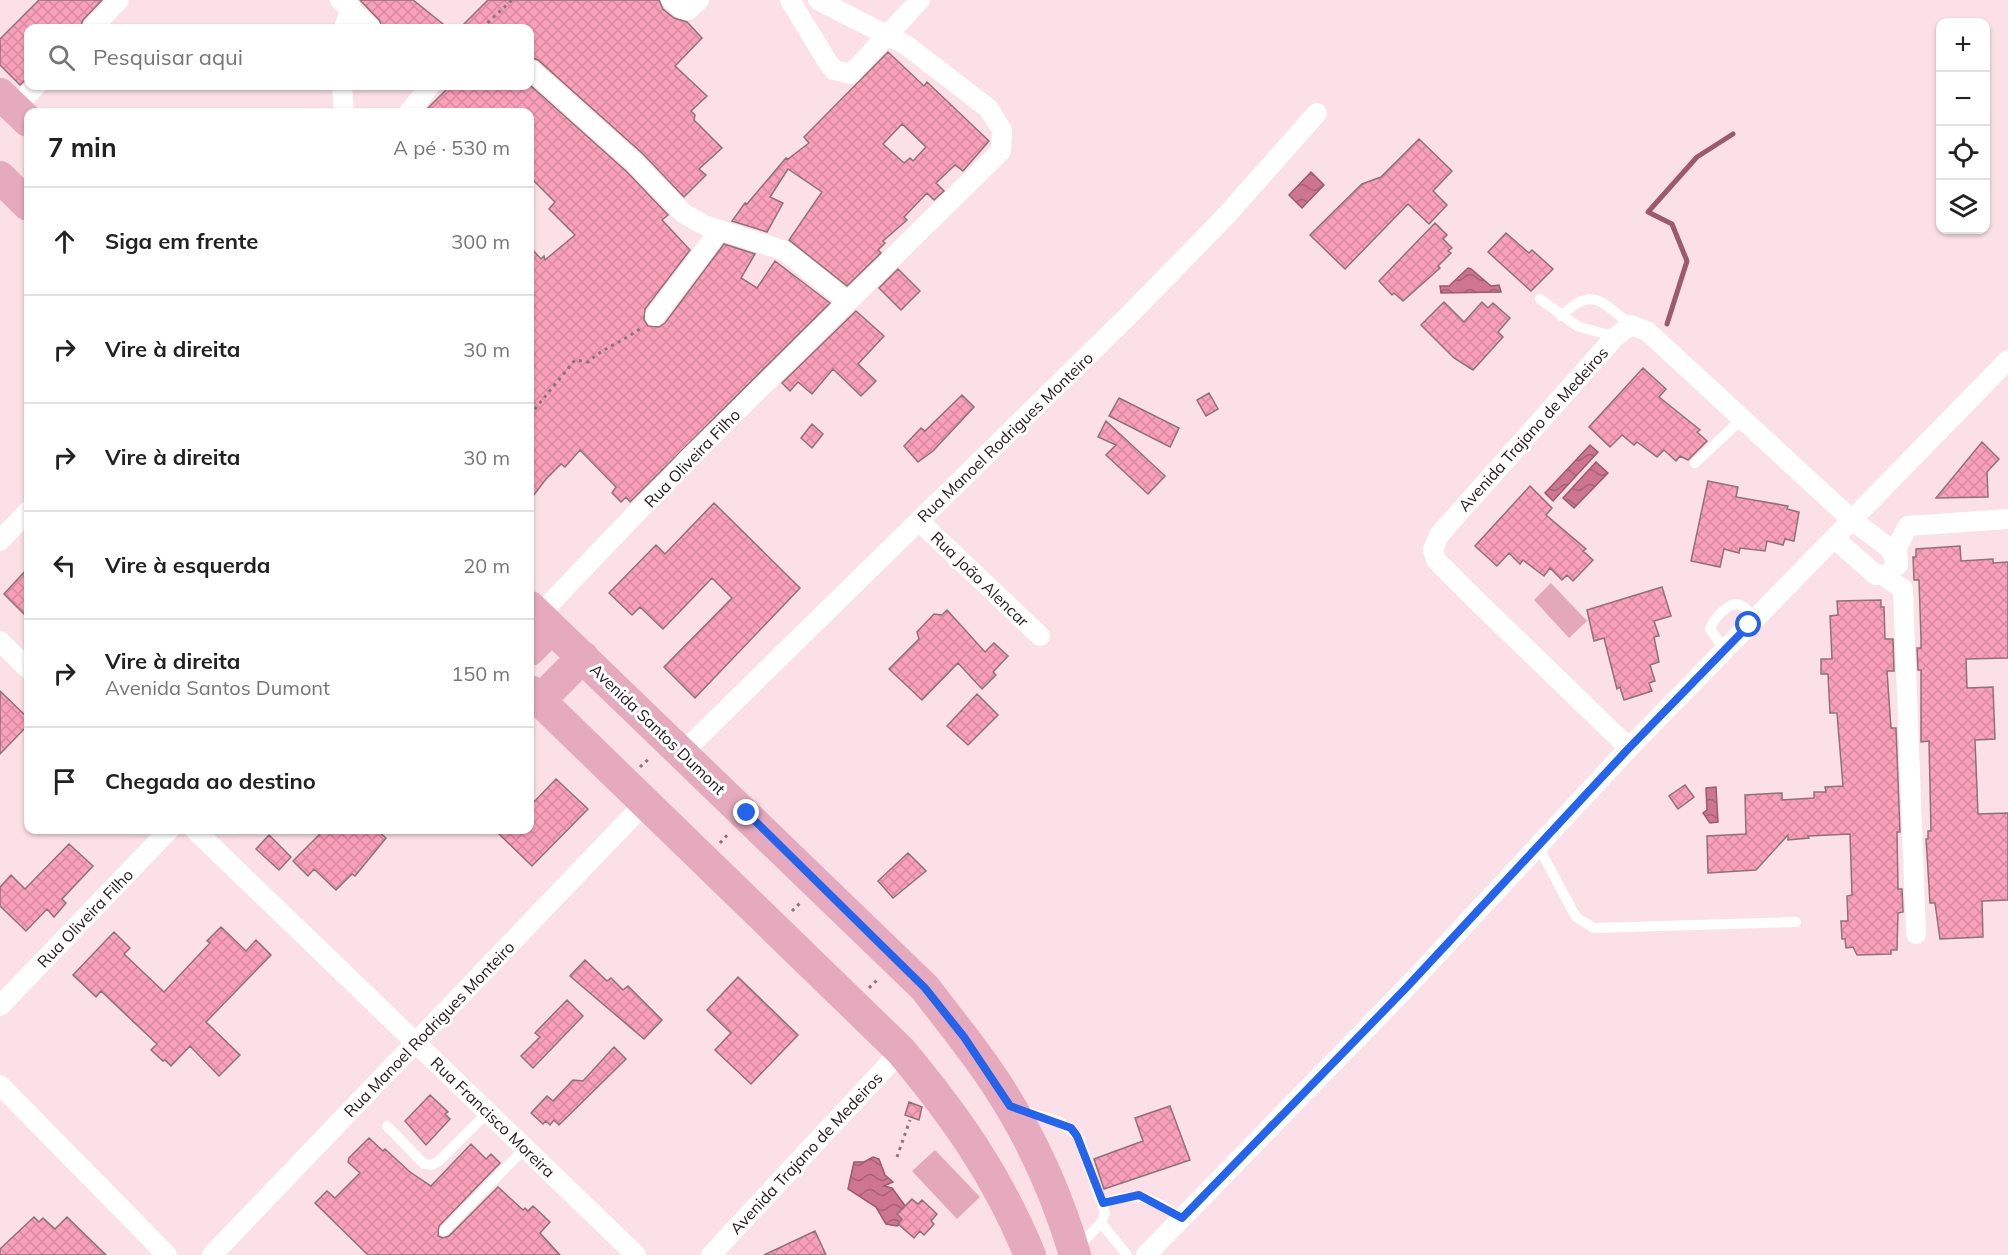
<!DOCTYPE html>
<html lang="pt">
<head>
<meta charset="utf-8">
<style>
  body { margin:0; font-family:Mulish,sans-serif; background:#f2f2f2; color:#222 }
  .controls { position:absolute; right:18px; top:18px; display:grid; overflow:hidden; border-radius:12px; box-shadow:0 2px 4px #0004 }
  .controls button { width:54px; height:54px; display:grid; place-items:center; padding:0; border:0; border-bottom:2px solid #e0e0e0; background:#fff; color:#222; font:30px sans-serif }
  .stop { position:absolute; width:18px; height:18px; margin:-14px; border:4px solid #2563eb; border-radius:50%; background:#fff }
  .stop.end { background:#2563eb; border-color:#fff; box-shadow:0 2px 6px #0008 }
  .list { margin:0; padding:0; list-style:none }
  h2 { display:flex; justify-content:space-between; align-items:center; height:78px; margin:0; padding:0 24px; font-size:26px }
  h2 small { font-size:20px; font-weight:400; color:#767676 }
  .list li { display:grid; grid-template-columns:39px 1fr auto; gap:18px; align-items:center; box-sizing:border-box; height:108px; padding:0 24px; border-top:2px solid #e0e0e0 }
  .list b { display:block; font-size:22px; white-space:nowrap }
  .list p { margin:0; font-size:20px; white-space:nowrap; color:#767676 }
  .list em { font-size:20px; font-style:normal; color:#767676 }
  .icon { flex:none; width:33px; height:33px; fill:none; stroke:currentColor; stroke-width:2; stroke-linecap:round; stroke-linejoin:round }
  .map { position:relative; flex:none; width:2008px; height:1255px; overflow:hidden }
  .search { position:absolute; background:#fff; box-shadow:0 2px 4px #0004; left:24px; top:24px; width:510px; height:66px; display:flex; align-items:center; gap:15px; box-sizing:border-box; padding:0 21px; border-radius:12px; color:#767676; font-size:22px }
  .panel { position:absolute; background:#fff; box-shadow:0 2px 4px #0004; left:24px; top:108px; width:510px; height:726px; border-radius:12px }
  .map>svg:first-child { display:block }
</style>
</head>
<body>
<div class="map">
<svg width="2008" height="1255" viewBox="0 0 2008 1255">
  <defs>
    <pattern id="water-waves" width="16" height="10" patternUnits="userSpaceOnUse" patternTransform="scale(1.5)"><rect width="16" height="10" fill="#ce7691"/><path d="M0 5q4-4 8 0t8 0" fill="none" stroke="#a76076"/></pattern>
    <pattern id="building-cross-hatch" width="8" height="8" patternUnits="userSpaceOnUse" patternTransform="scale(1.5)"><rect width="8" height="8" fill="#fba0bb"/><path d="M0 0l8 8M0 8l8-8" fill="none" stroke="#d789a0"/></pattern>
  </defs>
  <rect width="100%" height="100%" fill="#fce0e7"/>
  <path fill="#e3a9b9" d="M1551,583l36,38 -18,17 -35,-38z
    M935,1150l45,47 -23,22 -45,-48z"/>
  <path fill="url(#water-waves)" stroke="#9b5a6d" stroke-width="1.5" d="M1311,172l13,13 -22,23 -13,-13z
    M1468,268l3,1 20,17 8,-1 2,7 -60,1 -1,-7h9z
    M1590,445l8,7 -45,49 -8,-8z
    M1596,462l12,11 -34,35 -11,-10z
    M1716,787l2,35 -8,1 -7,-10 4,-3 -1,-22z
    M873,1157l6,2 6,16 8,7 -9,4 8,2 14,19 -2,14 -7,5 -11,-2 -10,-17 -28,-18 6,-27h10z"/>
  <g fill="none" stroke-linecap="round" stroke-linejoin="round">
    <path stroke="#9b5a6d" stroke-width="5" d="M1667,324l20,-63 -15,-37 -24,-12 49,-55 36,-23"/>
  </g>
  <path fill="url(#building-cross-hatch)" stroke="#907179" stroke-width="1.5" fill-rule="evenodd" d="M39,0h63l-19,20 -3,8h-52v49l-8,8 -20,-20v-26z
    M360,0h53l35,28h-65l-4,-8z
    M488,0h171l4,9 11,9 13,4 15,16 -27,28 32,30 -16,15 4,4 -1,5 28,28 -23,21 7,6 -22,22 -41,-43 -105,-94 -8,-3 2,-15 -2,-14h-70z
    M888,52l36,34 3,-4 62,59 -26,30 -8,-6 -19,18 8,8 -10,9 -7,-7 -23,24 3,3 -24,21 2,2 -7,7 3,3 -34,33 -58,-46 33,-48 -34,-23 -18,28 13,6 -16,29 -35,-11 13,-18 2,1 39,-46 2,1 21,-16 -5,-6zM902,124l24,23 -13,14 -3,-3 -6,5 -21,-19z
    M530,85l97,87 41,43 -6,5 28,30 -45,59 -1,11 4,6 11,1 6,-4 59,-79 31,10 -14,24 16,10 18,-27 55,42 -200,199 -4,-5 -5,5 -9,-9 4,-6 -36,-37 -15,17 -4,-3 -15,15 -16,21v-215l3,-3 -3,-4v-31l11,12 3,-3 1,4 30,-25 -26,-26 6,-7 -25,-25v-65h-106l26,-26z
    M1419,139l33,32 -19,20 14,14 -18,19 -21,-20 -63,65 -35,-34 52,-51 19,-7z
    M1435,223l12,12 -4,4 9,9 -4,3 3,2 -13,13 2,2 -37,33 -9,-8 -2,2 -13,-14z
    M1506,233l23,20 3,-3 21,19 -22,22 -43,-39z
    M898,269l22,22 -19,19 -22,-22z
    M1444,302l20,20 18,-20 6,6 5,-5 17,15 -12,14 5,5 -30,33 -19,-12 -33,-33z
    M856,311l28,25 -26,28 18,17 -15,15 -28,-27 -21,25 -14,-12 -8,9 -8,-8z
    M1643,368l23,21 -7,8 41,33 -3,2 10,9 -19,19 -8,-4 -4,5 -12,-11 -7,7 -20,-15 -3,3 -12,-10 -12,12 -21,-20z
    M1209,393l9,16 -12,7 -9,-16z
    M962,395l12,12 -41,44 -15,11 -14,-16 17,-18 4,3z
    M1119,398l60,30 -9,19 -61,-31z
    M1106,421l59,55 -17,18 -42,-39 10,-10 -18,-8z
    M812,424l11,10 -11,14 -11,-10z
    M1982,442l17,17 -12,13 1,25 -52,1z
    M1708,481l30,6 -2,10 52,9 -1,3 12,3 -5,29 -9,-2 -2,6 -16,-4 -2,10 -25,-3 -1,5 -15,-4 -4,18 -29,-6z
    M1530,486l22,22 -6,7 40,34 -3,2 10,9 -20,21 -6,-6 -5,5 -12,-12 -6,8 -21,-16 -3,4 -11,-11 -12,13 -22,-20z
    M714,503l86,85 -105,110 -31,-31 68,-69 -20,-20 -49,51 -23,-22 -8,8 -23,-22 47,-48 9,9z
    M1960,546l1,15 32,-2v4l15,-1v96l-42,1 1,29 26,-1 2,52 -20,1 3,74 30,-1v87l-26,1 1,36 -43,2 -5,-36h-5l-3,-49 -1,-15h2v-8h3l-2,-90 -8,1v-72h-3l-1,-22h4v-10l-2,-58h-5l-1,-23h3v-8z
    M28,568v50l-24,-24z
    M1662,587l9,29 -17,5 5,15 -5,1 5,25 -9,3 5,16 -6,2 3,8 -28,9 -4,-13 -3,2 -13,-51 -10,3 -7,-31z
    M1881,600v7h3l1,32h8l1,32h-7l4,57h5l4,104h-3l1,57h4l1,23 -5,1 -1,37h-6v4l-34,1 -4,-8 -7,1 -1,-9h-3l-1,-18h7l-1,-25 5,-1 -2,-61 -42,2 1,2 -21,2v-5l-32,35 -48,3 -1,-37 39,-2 -1,-39 37,-2v7l32,-2v-6h12l-1,-5 18,-1 -6,-73h-7l-2,-39h-7v-15h11l-2,-43 8,-1 -1,-14z
    M947,610l38,42 9,-9 14,13 -15,16 3,3 -14,14 -24,-26 -36,37 -33,-31 30,-30 -2,-7 17,-18 8,1z
    M0,691l28,27v7l-28,29z
    M977,694l21,21 -30,30 -21,-19z
    M556,779l32,30 -56,57 -37,-36h35v-24z
    M1685,785l9,12 -16,12 -9,-13z
    M324,830h53l9,8 -31,38 -3,-2 -16,16 -22,-21 -6,7 -15,-15z
    M269,835l22,22 -12,13 -23,-21z
    M69,844l24,22 -31,33 4,4 -12,14 -7,-8 -21,22 -26,-25v-19l11,-12 14,14z
    M908,853l18,18 -33,27 -15,-17z
    M221,927l25,24 10,-11 15,15 -65,67 34,33 -21,21 -29,-30 -19,20 -6,-6 -2,1 -12,-11 6,-6 -56,-53 -5,6 -23,-22 41,-43 16,16 -6,6 40,38 46,-49 -3,-2z
    M585,960l22,21 4,-3 12,12 5,-4 34,34 -18,19 -74,-63z
    M738,977l60,58 -47,49 -36,-34 16,-17 -24,-23z
    M567,1000l16,16 -50,52 -12,-12 19,-19 -5,-4z
    M614,1047l12,12 -67,66 -5,-5 -4,5 -4,-4 -3,3 -12,-11 16,-17 6,5 20,-21 10,1z
    M430,1095l18,17 -3,2 5,5 -24,26 -21,-24z
    M909,1102l13,5 -3,13 -14,-5z
    M1170,1106l20,54 -86,29 -10,-30 49,-18 -8,-23z
    M369,1138l14,13 2,-2 25,23 21,14 40,-42 15,15 5,-5 9,9 -61,63 -1,10 5,2 6,-2 49,-49 25,23 2,-2 3,3 5,-5 17,16 -10,11 20,22h-192l-53,-52 12,-12 8,7 25,-25 -12,-11 1,-4z
    M912,1199l6,5 4,-4 15,14 -6,7 3,3 -10,11 -4,-4 -6,7 -16,-14 4,-5 -5,-5z
    M34,1217l5,5 4,-4 12,11 12,-12 39,38h-106v-6z
    M815,1231l11,24h-62z"/>
  <g fill="none" stroke-linecap="round" stroke-linejoin="round">
    <path stroke="#89767b" stroke-width="3" stroke-dasharray="3 4.5" stroke-linecap="butt" d="M482,28l30,-28
      M530,415l45,-55 13,2c16,-15 37,-21 54,-35
      M640,767l11,-10
      M720,843l10,-11
      M792,911l10,-10
      M869,988l10,-10
      M897,1157l13,-37"/>
    <path stroke="#fff" stroke-width="10" d="M1540,299l37,27 38,11
      M1561,316c32,-31 40,-14 70,9
      M1695,463l48,-45
      M1725,650l-15,-21c3,-9 19,-29 30,-24 6,2 11,9 16,13
      M1538,846l38,71 18,11 202,-6
      M1018,1109l42,13 18,14 27,77 -4,10 -25,26
      M387,1126l37,38 8,1 7,-4 49,-49
      M1103,1203c41,-13 44,-6 79,15
      M1101,1223l26,32
      M444,1231l81,-83"/>
    <path stroke="#fff" stroke-width="20" d="M340,0l31,28
      M671,0l11,9 6,1 11,-10
      M790,0l37,61 7,9 17,4 69,-74
      M92,28l27,-28
      M344,28l7,-20
      M530,69l105,94 48,50 21,12 81,26 62,50
      M342,86l2,26
      M14,108l22,-22
      M409,112l21,-26
      M655,316l65,-86
      M919,521l121,115
      M0,541l28,-30
      M1898,565l-1,-18 11,-21 100,-7
      M1884,576l19,13 13,345
      M538,616l149,-156 314,-309 1,-21 -14,-22 -82,-63 -88,-45
      M0,641l28,28
      M1629,748l-152,-147 -41,-41 -3,-10 6,-15 176,-198 16,-12 16,6 205,189 37,28 8,13 -8,14h-13l-42,-37
      M683,752l447,-438 94,-96 93,-105
      M195,830l441,425
      M0,1006l169,-176
      M0,1085l167,170
      M212,1255l433,-452
      M711,1255l190,-204
      M1146,1255l260,-267 223,-240 379,-388"/>
    <path stroke="#e5aabd" stroke-width="32" d="M0,94l28,27
      M0,177l28,28
      M530,607l395,381c25,33 52,65 74,100 33,51 59,109 76,167
      M530,650l21,-22
      M530,691l371,360c55,66 96,124 129,204
      M539,701l44,-44"/>
  </g>
  <g fill="none" stroke-linecap="round" stroke-linejoin="round">
    <path stroke="#2563eb" stroke-width="8" d="M747,813l178,175 39,49 46,69 61,22 6,8 26,67 36,-8 43,23 224,-230 223,-240 120,-123"/>
  </g>
  <g text-anchor="middle" dominant-baseline="central" stroke-width="6" stroke-linejoin="round" paint-order="stroke">
    <g font-size="16" fill="#23171a" stroke="#fff">
      <text transform="translate(1533 429) rotate(-48)">Avenida Trajano de Medeiros</text>
      <text transform="translate(1005 437) rotate(-44)">Rua Manoel Rodrigues Monteiro</text>
      <text transform="translate(692 458) rotate(-46)">Rua Oliveira Filho</text>
      <text transform="translate(980 579) rotate(44)">Rua João Alencar</text>
      <text transform="translate(658 729) rotate(44)">Avenida Santos Dumont</text>
      <text transform="translate(85 918) rotate(-46)">Rua Oliveira Filho</text>
      <text transform="translate(429 1029) rotate(-46)">Rua Manoel Rodrigues Monteiro</text>
      <text transform="translate(493 1117) rotate(44)">Rua Francisco Moreira</text>
      <text transform="translate(806 1153) rotate(-47)">Avenida Trajano de Medeiros</text>
    </g>
  </g>
</svg>
<div class="controls">
<button>+</button>
<button>−</button>
<button><svg class="icon" aria-label="locate" viewBox="0 0 24 24"><circle cx="12" cy="12" r="6"/><path d="M12 2v4M12 18v4M2 12h4M18 12h4"/></svg></button>
<button><svg class="icon" aria-label="layers" viewBox="0 0 24 24"><path d="M12 4l9 5-9 5-9-5zM3 14l9 5 9-5"/></svg></button>
</div>
<div class="stop" style="left:1749px;top:625px"></div>
<div class="stop end" style="left:747px;top:813px"></div>
<div class="search"><svg class="icon" aria-label="search" viewBox="0 0 24 24"><circle cx="10" cy="10" r="6"/><path d="M15 15l6 6"/></svg>Pesquisar aqui</div>
<section class="panel">
<h2>7 min<small>A pé · 530 m</small></h2>
<ul class="list">
<li><svg class="icon" aria-label="ahead" viewBox="0 0 24 24"><path d="M12 20V5M6 11l6-6 6 6"/></svg><div><b>Siga em frente</b></div><em>300 m</em></li>
<li><svg class="icon" aria-label="right" viewBox="0 0 24 24"><path d="M7 20v-9h11M14 6l5 5-5 5"/></svg><div><b>Vire à direita</b></div><em>30 m</em></li>
<li><svg class="icon" aria-label="right" viewBox="0 0 24 24"><path d="M7 20v-9h11M14 6l5 5-5 5"/></svg><div><b>Vire à direita</b></div><em>30 m</em></li>
<li><svg class="icon" aria-label="left" viewBox="0 0 24 24"><path d="M17 20v-9H6M10 6l-5 5 5 5"/></svg><div><b>Vire à esquerda</b></div><em>20 m</em></li>
<li><svg class="icon" aria-label="right" viewBox="0 0 24 24"><path d="M7 20v-9h11M14 6l5 5-5 5"/></svg><div><b>Vire à direita</b><p>Avenida Santos Dumont</p></div><em>150 m</em></li>
<li><svg class="icon" aria-label="arrive" viewBox="0 0 24 24"><path d="M6 21V4h12l-3 4 3 4H6"/></svg><div><b>Chegada ao destino</b></div></li>
</ul>
</section>
</div>
</body>
</html>
